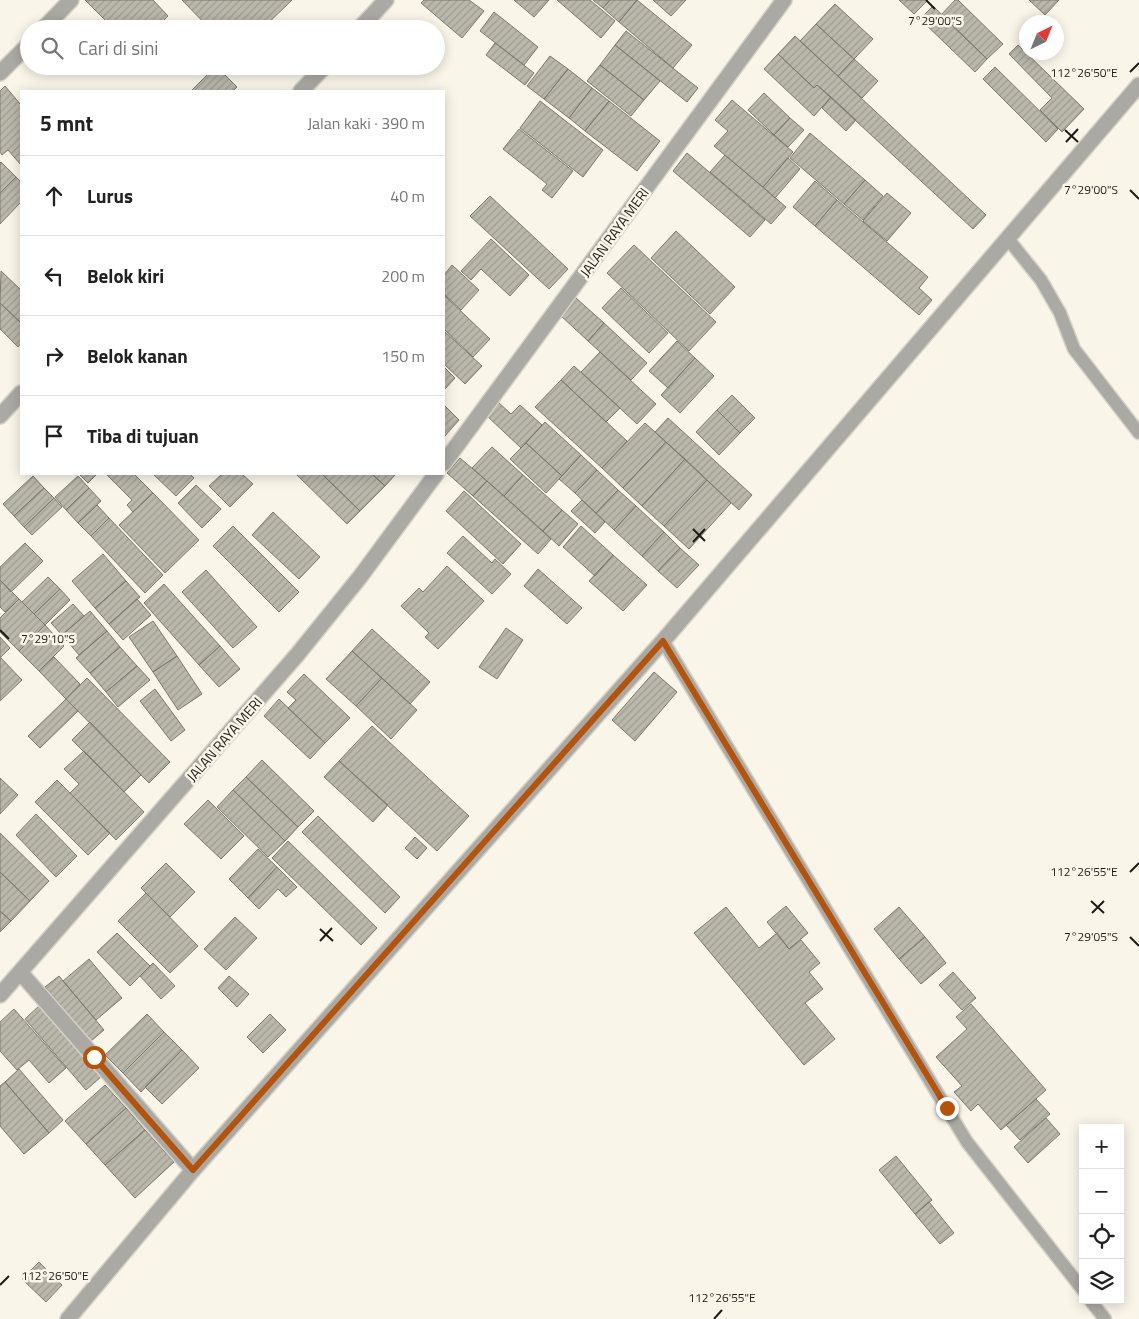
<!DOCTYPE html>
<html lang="id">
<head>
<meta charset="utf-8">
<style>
  body { margin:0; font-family:"Titillium Web",sans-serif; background:#f6f6f6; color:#222 }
  .controls { position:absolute; right:15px; bottom:15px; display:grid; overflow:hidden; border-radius:0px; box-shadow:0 2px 12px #0003 }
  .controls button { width:45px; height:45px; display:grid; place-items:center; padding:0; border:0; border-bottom:1px solid #e0e0e0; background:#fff; color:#222; font:25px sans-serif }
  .compass { position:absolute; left:1019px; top:15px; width:45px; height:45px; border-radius:50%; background:#fff; box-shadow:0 2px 12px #0003; rotate:43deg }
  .stop { position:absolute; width:15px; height:15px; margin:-11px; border:4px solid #b45309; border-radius:50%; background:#fff }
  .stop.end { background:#b45309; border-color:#fff; box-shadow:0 1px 5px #0008 }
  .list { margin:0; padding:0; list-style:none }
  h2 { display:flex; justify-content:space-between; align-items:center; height:65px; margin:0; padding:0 20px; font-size:21px }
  h2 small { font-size:16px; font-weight:400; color:#767676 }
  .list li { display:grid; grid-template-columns:32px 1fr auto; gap:15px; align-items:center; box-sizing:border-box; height:80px; padding:0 20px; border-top:1px solid #e0e0e0 }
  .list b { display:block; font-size:19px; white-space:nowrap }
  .list em { font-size:16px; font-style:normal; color:#767676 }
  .icon { flex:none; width:28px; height:28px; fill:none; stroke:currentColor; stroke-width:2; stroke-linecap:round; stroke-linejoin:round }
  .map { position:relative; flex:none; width:1139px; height:1319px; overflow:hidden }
  .search { position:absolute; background:#fff; box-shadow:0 2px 12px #0003; left:20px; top:20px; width:425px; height:55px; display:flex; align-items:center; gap:12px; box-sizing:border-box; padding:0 18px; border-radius:28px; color:#767676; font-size:19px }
  .panel { position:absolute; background:#fff; box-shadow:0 2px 12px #0003; left:20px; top:90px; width:425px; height:385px; border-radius:0px }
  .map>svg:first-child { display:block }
</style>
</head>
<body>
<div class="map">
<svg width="1139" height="1319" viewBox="0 0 1139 1319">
  <defs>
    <pattern id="building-hatch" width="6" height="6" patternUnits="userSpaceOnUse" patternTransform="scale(1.25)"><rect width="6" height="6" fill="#bab7ab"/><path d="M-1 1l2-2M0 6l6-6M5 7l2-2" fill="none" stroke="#9f9d92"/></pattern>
  </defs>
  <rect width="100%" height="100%" fill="#f9f5e8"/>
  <path fill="url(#building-hatch)" stroke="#7c7a6e" d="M85,0h68l15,16 -13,13h-41z
    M182,0h110l-30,29h-52z
    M424,0h45l15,11 -22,27 -41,-35z
    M514,0h35l-15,17z
    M557,0h33l25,21 -14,17z
    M593,0h17l-7,8z
    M610,0h27l-18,22 -16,-14z
    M637,0l55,45 -19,23 -54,-46z
    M653,0h33l-15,16z
    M899,0h29l-14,14z
    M955,0h3l45,44 -16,15 -46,-44z
    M1029,0h30l-14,15z
    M835,4l38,35 -19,20 -38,-35z
    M933,6l54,53 -12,13 -55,-53z
    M494,12l44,35 -14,18 -44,-34z
    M816,24l38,35 -16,17 -38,-35z
    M626,31l72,57 -11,14 -72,-57z
    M795,36l191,179 -13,14 -156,-144 -3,3 -36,-34z
    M495,43l39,30 -9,12 -39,-30z
    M615,45l45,36 -16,19 -44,-35z
    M1018,45l66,64 -22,23 -22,-22 12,-12 -43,-44z
    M778,54l36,34 3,-3 14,12 -17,19 -50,-47z
    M550,56l18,13 -24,30 -17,-13z
    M854,59l24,22 -16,17 -24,-22z
    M600,65l44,35 -13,16 -44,-35z
    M216,66l21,21 -4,4h-42z
    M995,67l63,62 -12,13 -63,-63z
    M568,69l24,19 -23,30 -25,-19z
    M5,86l16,19v60l-13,-15 -6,5 -2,-3v-61z
    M592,88l17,13 -24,30 -16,-13z
    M764,93l26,25 -16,17 -26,-25z
    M831,97l25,23 -10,11 -24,-23z
    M732,100l61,52 -30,35 -49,-41 14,-15 -13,-11z
    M540,101l63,49 -20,27 -63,-49z
    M609,101l51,40 -23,30 -52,-40z
    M790,118l14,12 -16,17 -14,-12z
    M519,129l54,42 -21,27 -10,-8 5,-6 -44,-35z
    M810,133l55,47 -21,24 -54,-46z
    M687,153l78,67 -15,17 -77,-66z
    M725,155l61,52 -15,17 -61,-52z
    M788,158l12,11 -25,29 -12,-11z
    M1,162l15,15 -16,16v-30z
    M16,177l5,5v20l-21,22v-31z
    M865,180l18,16 -20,24 -19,-16z
    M815,181l22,19 -22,26 -22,-19z
    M887,193l24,20 -24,28 -24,-20z
    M490,196l78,73 -19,20 -79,-73z
    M837,200l91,77 -9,11 13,12 -13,15 -104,-89z
    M676,231l59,56 -25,27 -59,-56z
    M491,239l38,36 -19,21 -29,-27 -10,11 -10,-9z
    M634,245l82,77 -27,29 -82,-78z
    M452,265l27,25 -18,20 -17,-16v-19z
    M1,271l20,19v33l-21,-20z
    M621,288l47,45 -19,20 -47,-45z
    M444,295l46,44 -17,18 -29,-28z
    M576,298l28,25 -16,18 -28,-26z
    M0,303l21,20v20l-3,4 -18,-18z
    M604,323l43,40 -16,17 -43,-39z
    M444,331l38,35 -17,18 -21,-20z
    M677,341l18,17 -27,30 -19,-17z
    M600,352l56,52 -19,20 -56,-52z
    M695,358l19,18 -34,37 -19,-18z
    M574,366l46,42 -14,14 -45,-42z
    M444,367l11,11 -11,12z
    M561,380l66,61 -25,27 -67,-61z
    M732,395l23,23 -15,15 -23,-23z
    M498,402l13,12 9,-9 22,20 -21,23 -35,-33z
    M444,405l15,15 -15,17z
    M717,410l23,23 -21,22 -23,-23z
    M668,418l84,77 -13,15 -84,-78z
    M545,422l36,33 -19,21 -36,-33z
    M645,423l21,19 -43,46 -21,-20z
    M666,442l19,17 -43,47 -19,-18z
    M526,443l36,33 -16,17 -36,-34z
    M492,447l31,28 -19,21 -32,-28z
    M581,455l16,15 -22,23 -16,-14z
    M460,458l27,23 -14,15 -26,-23z
    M685,459l22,21 -43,46 -22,-20z
    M597,470l21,20 -22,23 -21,-20z
    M79,474h18l-9,9z
    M109,474h25l19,19 -20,19 -6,-7 5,-5 -25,-25z
    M153,474h37l4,4 -18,18z
    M222,474h20l11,10 -23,23 -21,-21z
    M296,474h26l38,37 -13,13z
    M322,474h50l13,12 -25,25z
    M372,474h24l-11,12z
    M523,475l39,35 -19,21 -39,-35z
    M33,476l11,12 -30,28 -11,-12z
    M78,476l11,12 -23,22 -11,-13z
    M707,480l24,23 -42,46 -25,-23z
    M487,481l64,58 -13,15 -65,-58z
    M196,485l25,24 -19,19 -24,-25z
    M44,488l10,10 -30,29 -10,-11z
    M89,488l12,13 -23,22 -12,-13z
    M618,490l18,16 -22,24 -18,-17z
    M464,491l57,53 -18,20 -57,-53z
    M153,493l46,47 -34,33 -46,-48z
    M54,498l8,9 -30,28 -8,-8z
    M582,500l23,22 -10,11 -24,-22z
    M97,505l12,13 -18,18 -13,-13z
    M636,506l28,26 -22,24 -28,-26z
    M562,510l16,14 -19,22 -16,-15z
    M273,512l47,45 -21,22 -47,-44z
    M109,518l54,57 -18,18 -54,-57z
    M233,526l66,66 -20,20 -66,-66z
    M581,526l32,29 -18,21 -32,-29z
    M664,532l16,16 -22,23 -16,-15z
    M463,536l29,27 3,-4 16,15 -19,20 -45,-41z
    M25,543l18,18 -32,31 -11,-12v-13z
    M680,548l19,17 -22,23 -19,-17z
    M103,554l23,27 -31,27 -23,-27z
    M613,555l34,30 -24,26 -34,-30z
    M447,566l37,35 -46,48 -13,-12 4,-4 -28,-27 18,-18 4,4z
    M538,569l44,39 -15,16 -43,-38z
    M206,570l51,57 -24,21 -51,-56z
    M48,577l12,12 -26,25 -12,-12z
    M0,580l19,19 -14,13 -5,-5z
    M126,581l14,16 -31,27 -14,-16z
    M164,584l56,62 -21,19 -55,-62z
    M60,589l10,11 -25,25 -11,-11z
    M19,599l26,26 -26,26 -19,-19v-14z
    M137,599l14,16 -28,25 -14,-16z
    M73,604l11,12 -22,19 -11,-12z
    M90,611l17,20 -28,24 -17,-20z
    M153,621l24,35 -24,16 -24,-35z
    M45,625l19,21 -25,25 -20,-20z
    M506,628l17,12 -26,39 -18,-12z
    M372,629l58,53 -20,22 -58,-53z
    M107,631l13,16 -30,26 -14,-15z
    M0,637l10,11 -10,10z
    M220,646l20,23 -21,18 -20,-22z
    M120,647l17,19 -31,26 -16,-19z
    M352,651l30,27 -26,28 -30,-27z
    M177,656l25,38 -24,16 -25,-38z
    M0,657l22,23 -22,21z
    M54,657l26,27 -14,15 -27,-28z
    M137,666l13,14 -32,27 -12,-15z
    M654,672l23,20 -42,49 -23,-21z
    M304,674l46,44 -25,25 -37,-35 8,-8 -9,-8z
    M87,678l83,84 -21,21 -83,-84z
    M382,678l35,32 -26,29 -35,-33z
    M155,689l30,41 -14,11 -31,-40z
    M66,699l12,12 -38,37 -12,-12z
    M279,699l46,44 -15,16 -46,-43z
    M90,722l51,53 -17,17 -52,-52z
    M372,726l97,90 -32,35 -98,-90z
    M84,751l60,61 -28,28 -46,-47 9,-9 -15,-15z
    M262,760l52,51 -16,16 -52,-50z
    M339,761l49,44 -15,17 -49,-45z
    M246,777l52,50 -13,14 -52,-51z
    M0,778l18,17 -18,19z
    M57,780l53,53 -22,22 -53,-53z
    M233,790l52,51 -17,16 -51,-50z
    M208,800l36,36 -23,23 -37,-35z
    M36,814l41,42 -21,21 -40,-42z
    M318,816l82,81 -15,16 -83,-81z
    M0,833l49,48 -19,20 -30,-29z
    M415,837l12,11 -10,11 -12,-11z
    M288,841l89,87 -16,17 -89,-87z
    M258,849l19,18 -29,31 -19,-19z
    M166,863l29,29 -25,25 -29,-29z
    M277,867l20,20 -11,10 -8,-8 -19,20 -11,-11z
    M0,872l30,29 -19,20 -11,-10z
    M146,893l52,53 -28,27 -52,-52z
    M786,906l22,27 -19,16 -22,-27z
    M726,907l33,41 18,-15 12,16 12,-9 19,23 -11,9 14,17 -18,14 30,36 -31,26 -110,-132z
    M899,907l26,30 -26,22 -25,-30z
    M0,911l11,10 -11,11z
    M235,917l22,21 -31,32 -22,-21z
    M117,933l33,33 -20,20 -33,-34z
    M925,937l21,26 -25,21 -22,-25z
    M89,959l33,39 -26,22 -33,-39z
    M153,963l22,23 -14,13 -21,-23z
    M953,972l23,26 -14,12 -23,-25z
    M59,976l45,54 -13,11 -46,-54z
    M229,976l20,18 -12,13 -19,-19z
    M971,1004l75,86 -45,40 -23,-26 -7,7 -17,-19 8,-6 -26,-29 31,-28 -11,-12z
    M40,1005l62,71 -16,14 -61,-71z
    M14,1009l52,59 -17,15 -20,-23 -12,10 -17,-19v-29z
    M147,1014l17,18 -41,41 -18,-18z
    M270,1014l16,16 -23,23 -16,-16z
    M164,1032l18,18 -41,42 -18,-19z
    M182,1050l17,18 -37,36 -17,-17z
    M19,1069l44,51 -14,13 -44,-51z
    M5,1082l44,51 -25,21 -24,-28v-40z
    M105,1085l21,23 -40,36 -21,-23z
    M1036,1099l14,15 -30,26 -14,-15z
    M126,1108l19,22 -40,35 -19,-21z
    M1046,1118l14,16 -32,29 -14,-16z
    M145,1130l29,32 -39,36 -30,-33z
    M896,1156l36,44 -17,14 -36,-44z
    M929,1202l25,31 -14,11 -25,-30z
    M39,1262l23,23 -16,17 -24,-23z"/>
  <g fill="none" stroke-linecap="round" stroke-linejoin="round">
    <defs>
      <path id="service" d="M1008,239l33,41 19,33 14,36 65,84
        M663,641l304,501 116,148
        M1090,1300l15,19"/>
      <path id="minor" d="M43,29l28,-29
        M359,29l27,-29
        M0,73l29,-29
        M301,91l24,-25
        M0,416l21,-23
        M444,463l340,-463
        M20,972l173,198
        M0,995l297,-340 63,-78 76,-103
        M68,1319l125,-149 470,-529 476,-556"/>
    </defs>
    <use href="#service" stroke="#d6d2c7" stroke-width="15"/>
    <use href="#minor" stroke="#d6d2c7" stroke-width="18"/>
    <use href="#service" stroke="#aaa9a4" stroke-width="12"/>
    <use href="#minor" stroke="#aaa9a4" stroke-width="15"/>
  </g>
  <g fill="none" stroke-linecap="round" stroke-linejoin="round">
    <path stroke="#b45309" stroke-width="6" d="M94,1057l99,113 470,-529 284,467"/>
  </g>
  <path fill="none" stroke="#1d1b17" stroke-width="2" d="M926,0l9,9M1130,72l9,-9M1065,130l13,12M1066,142l12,-13M1130,190l9,9M693,529l12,12M693,542l12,-13M0,630l9,9M1130,872l9,-9M1091,901l13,12M1092,913l12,-12M320,929l13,12M1130,937l9,9M320,941l12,-13M0,1285l9,-9M714,1319l8,-9"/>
  <g text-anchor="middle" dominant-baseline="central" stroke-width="5" stroke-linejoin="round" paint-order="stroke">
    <g font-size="14" fill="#1d1b17" stroke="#f9f5e8">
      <text transform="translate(614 232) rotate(-54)">JALAN RAYA MERI</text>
      <text transform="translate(224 739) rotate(-49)">JALAN RAYA MERI</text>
    </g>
  </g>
  <g font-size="12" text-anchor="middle" fill="#1d1b17" stroke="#f9f5e8" stroke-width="5" stroke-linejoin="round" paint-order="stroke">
    <text x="935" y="25">7°29'00"S</text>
    <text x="1084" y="77">112°26'50"E</text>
    <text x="1091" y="194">7°29'00"S</text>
    <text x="48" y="643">7°29'10"S</text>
    <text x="1084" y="876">112°26'55"E</text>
    <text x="1091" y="941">7°29'05"S</text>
    <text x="55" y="1280">112°26'50"E</text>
    <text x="722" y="1302">112°26'55"E</text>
  </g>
</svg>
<div class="controls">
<button>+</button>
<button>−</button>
<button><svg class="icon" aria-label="locate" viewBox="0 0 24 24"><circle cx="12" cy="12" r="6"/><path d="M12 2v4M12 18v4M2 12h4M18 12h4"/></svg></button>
<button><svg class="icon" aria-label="layers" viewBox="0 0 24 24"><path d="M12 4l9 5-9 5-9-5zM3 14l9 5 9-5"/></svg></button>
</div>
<svg class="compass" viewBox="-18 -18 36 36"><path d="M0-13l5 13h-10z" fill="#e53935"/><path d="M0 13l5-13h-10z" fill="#767676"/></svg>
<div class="stop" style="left:94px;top:1057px"></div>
<div class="stop end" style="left:947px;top:1108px"></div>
<div class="search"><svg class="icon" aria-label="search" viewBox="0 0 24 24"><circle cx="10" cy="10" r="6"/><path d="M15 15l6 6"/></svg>Cari di sini</div>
<section class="panel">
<h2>5 mnt<small>Jalan kaki · 390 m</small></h2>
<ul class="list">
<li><svg class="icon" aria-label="ahead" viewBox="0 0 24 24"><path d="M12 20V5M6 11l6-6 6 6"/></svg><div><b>Lurus</b></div><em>40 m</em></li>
<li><svg class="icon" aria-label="left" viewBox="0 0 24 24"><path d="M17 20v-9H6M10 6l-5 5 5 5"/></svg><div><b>Belok kiri</b></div><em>200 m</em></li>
<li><svg class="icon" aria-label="right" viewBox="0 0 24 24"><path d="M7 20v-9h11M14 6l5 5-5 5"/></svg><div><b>Belok kanan</b></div><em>150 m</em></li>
<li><svg class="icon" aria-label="arrive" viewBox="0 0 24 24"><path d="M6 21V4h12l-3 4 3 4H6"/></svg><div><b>Tiba di tujuan</b></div></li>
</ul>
</section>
</div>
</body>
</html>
